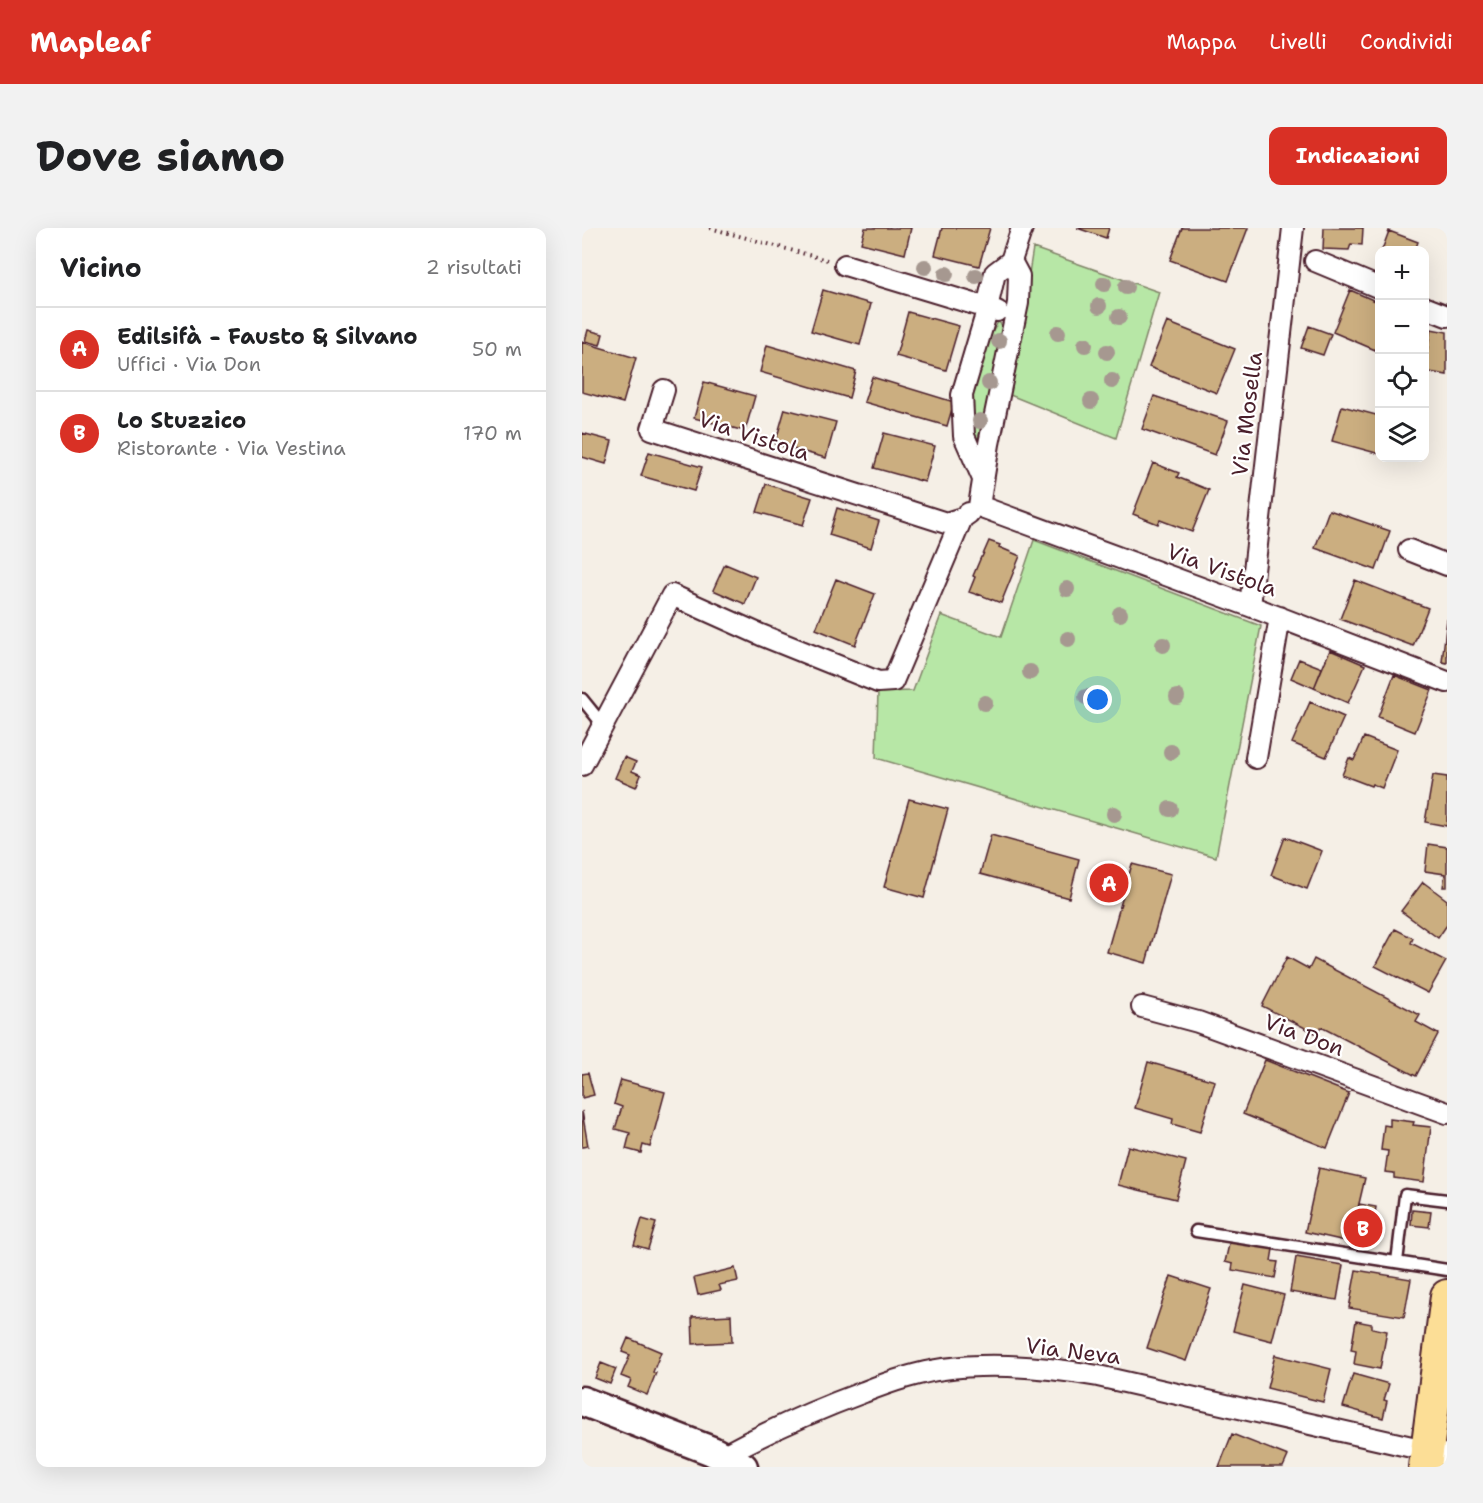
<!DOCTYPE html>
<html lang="it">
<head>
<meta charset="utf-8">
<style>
  body { margin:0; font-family:"Shantell Sans",sans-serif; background:#f2f2f2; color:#202124 }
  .controls { position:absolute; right:18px; top:18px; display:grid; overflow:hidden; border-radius:12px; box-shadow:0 6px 24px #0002 }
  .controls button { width:54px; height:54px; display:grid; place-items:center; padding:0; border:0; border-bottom:2px solid #e0e0e0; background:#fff; color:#202124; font:30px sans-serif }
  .you { position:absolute; left:516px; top:472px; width:21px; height:21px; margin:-15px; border:4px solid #fff; border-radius:50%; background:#1a73e8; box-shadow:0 0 0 9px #1a73e833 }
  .badge { display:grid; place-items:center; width:39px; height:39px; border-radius:50%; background:#d93025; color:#fff; font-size:20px; font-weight:700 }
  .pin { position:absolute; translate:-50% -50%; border:3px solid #fff; box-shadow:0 2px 6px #0006 }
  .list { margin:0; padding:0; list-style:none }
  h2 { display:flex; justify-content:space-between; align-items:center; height:78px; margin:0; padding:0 24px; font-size:26px }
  h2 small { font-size:20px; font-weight:400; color:#757577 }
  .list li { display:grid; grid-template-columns:39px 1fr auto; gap:18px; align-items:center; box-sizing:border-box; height:84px; padding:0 24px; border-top:2px solid #e0e0e0 }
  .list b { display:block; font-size:22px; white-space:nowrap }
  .list p { margin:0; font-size:20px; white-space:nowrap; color:#757577 }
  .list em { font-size:20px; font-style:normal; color:#757577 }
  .icon { flex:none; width:33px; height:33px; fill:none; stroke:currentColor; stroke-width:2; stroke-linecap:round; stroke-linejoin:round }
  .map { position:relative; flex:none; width:865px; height:1239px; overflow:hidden; border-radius:12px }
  header { display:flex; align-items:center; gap:36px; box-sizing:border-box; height:84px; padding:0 30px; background:#d93025; color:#fff }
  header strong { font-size:28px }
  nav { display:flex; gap:33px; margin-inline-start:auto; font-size:21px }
  .intro { display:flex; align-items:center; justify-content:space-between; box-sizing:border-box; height:144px; padding:0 36px }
  h1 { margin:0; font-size:42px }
  .button { padding:15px 27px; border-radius:12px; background:#d93025; color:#fff; font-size:21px; font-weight:700 }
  main { display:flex; gap:36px; padding:0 36px }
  aside { flex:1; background:#fff; border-radius:12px; box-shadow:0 6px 24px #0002 }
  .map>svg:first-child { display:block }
</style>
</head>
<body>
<header>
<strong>Mapleaf</strong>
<nav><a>Mappa</a><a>Livelli</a><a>Condividi</a></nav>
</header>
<div class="intro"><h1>Dove siamo</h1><a class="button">Indicazioni</a></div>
<main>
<aside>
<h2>Vicino<small>2 risultati</small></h2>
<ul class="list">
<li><span class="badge">A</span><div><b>Edilsifà - Fausto &amp; Silvano</b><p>Uffici · Via Don</p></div><em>50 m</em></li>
<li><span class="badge">B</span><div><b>Lo Stuzzico</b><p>Ristorante · Via Vestina</p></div><em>170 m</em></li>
</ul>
</aside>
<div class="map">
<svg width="865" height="1239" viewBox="0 0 865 1239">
  <rect width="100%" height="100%" fill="#f5efe6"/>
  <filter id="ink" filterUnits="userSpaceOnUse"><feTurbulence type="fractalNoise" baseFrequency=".0167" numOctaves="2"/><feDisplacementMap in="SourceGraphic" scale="12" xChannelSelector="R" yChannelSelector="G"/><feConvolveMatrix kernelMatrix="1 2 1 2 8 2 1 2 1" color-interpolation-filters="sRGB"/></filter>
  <g filter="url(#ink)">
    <path fill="#b7e7a6" stroke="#808368" stroke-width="1.5" d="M451,20l126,44 -43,146 -106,-43z
      M416,94l7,5 -17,77 -13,44 -9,-31 17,-68z
      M452,312l227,86 -45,231 -340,-99 2,-66 35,-1 28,-76 60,22z"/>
    <path fill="#cbae80" stroke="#4a1f2b" stroke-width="1.5" d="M283,0h46l-6,26 -44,-11z
      M360,0h48l-11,38 -44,-11z
      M495,0h32l-3,10z
      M600,0h66l-20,53 -58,-21z
      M742,0h39l-1,17 -11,-1 -2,6 -26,-1z
      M807,3l29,11 -3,8h-33z
      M241,62l48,14 -11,41 -49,-14z
      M768,62l30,13v49l-47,-20z
      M326,84l51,14 -13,44 -50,-14z
      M585,94l68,27 -18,44 -68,-26z
      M727,98l22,8 -8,21 -22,-7z
      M849,101l16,3v43l-23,-4z
      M6,102l15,4 -3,11 -15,-4z
      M0,114l54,16 -13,45 -41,-11z
      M185,117l89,26 -7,27 -89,-26z
      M290,149l82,25 -7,24 -83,-24z
      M122,154l51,14 -10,35 -51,-13z
      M572,168l74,25 -13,34 -73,-26z
      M760,178l38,10v38l-48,-13z
      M203,181l51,13 -10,36 -51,-14z
      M0,205l30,8 -6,23 -24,-7z
      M302,205l51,13 -10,36 -51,-14z
      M67,224l53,15 -8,24 -53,-15z
      M571,235l26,10 -2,4 32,13 -17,42 -32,-12 -2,4 -25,-10z
      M184,256l46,14 -9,27 -46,-13z
      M255,280l42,13 -8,27 -42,-13z
      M747,282l61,21 -14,39 -61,-22z
      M407,313l11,4 -1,2 21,9 -19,47 -23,-9v1l-9,-3 6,-15 -2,-1 8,-19h1z
      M143,336l31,13 -11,27 -32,-14z
      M254,351l39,15 -20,51 -39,-16z
      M773,352l73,28 -15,38 -73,-27z
      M865,391v44l-5,-1z
      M748,422l35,15 -17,38 -34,-15z
      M717,431l23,9 -8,20 -23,-10z
      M812,447l38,15 -17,42 -37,-15z
      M728,474l34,15 -18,40 -34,-14z
      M782,509l33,13 -15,38 -10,-4 -1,2 -29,-11 7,-17 5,2z
      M42,529l12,5 -4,9 9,4 -5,12 -21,-9z
      M851,547l14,2v49l-22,-4z
      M327,571l39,10 -24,89 -40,-11z
      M409,607l88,24 -10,39 -89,-24z
      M703,609l37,14 -15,38 -36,-14z
      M846,616l19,3v40h-4l2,-13 -20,-3z
      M550,636l39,10 -25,89 -39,-11z
      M841,654l24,18v25l-9,13 -37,-27z
      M813,701l18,9 -2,5 35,18 -18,32 -53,-27z
      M705,729l22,12 5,-10 106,56 -4,7 22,12 -22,42 -95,-49 -4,7 -55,-28z
      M683,832l84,33 -22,55 -84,-34z
      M566,834l67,19 -15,51 -28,-8 1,-5 -38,-11z
      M6,845l6,22 -12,3v-24z
      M39,852l44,12 -15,55 -7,-2 -2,8 -15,-4 4,-16 -15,-4 7,-22 -8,-3z
      M0,883l6,35 -6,1z
      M808,891l24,3 -1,3 18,2 -7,55 -30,-4v-5l-9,-1 3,-21 -7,-1 3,-25 6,1z
      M546,918l58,15 -10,38 -58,-14z
      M737,940l46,10 -15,64 -45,-10z
      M777,976l17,3 -6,32 -18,-4z
      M830,982l19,2 -2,15 -18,-2z
      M60,991l14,4 -8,26 -14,-4z
      M648,1012l43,9 -2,12 7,1 -3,16 -43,-8 1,-6 -8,-2z
      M714,1029l47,8 -6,35 -47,-8z
      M153,1040l3,13 -19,4 2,5 -23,5 -4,-17z
      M774,1042l55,9 -7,38 -55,-9z
      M589,1048l40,13 -25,72 -39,-13z
      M663,1057l39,10 -12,46 -39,-10z
      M149,1087l1,27 -39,2 -1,-27z
      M774,1093l16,3v4l15,3 -7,38 -26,-5 2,-13 -5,-1z
      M46,1110l33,14 -8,20 3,1 -9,22 -19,-8 3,-7 -10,-4 9,-21 -8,-3z
      M693,1127l56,14 -8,33 -56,-14z
      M19,1135l15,6 -6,15 -15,-6z
      M771,1146l36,10 -5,16 3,1 -4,17 -40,-11z
      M650,1206l56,22 -5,11h-64z"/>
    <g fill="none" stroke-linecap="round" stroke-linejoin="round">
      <defs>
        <path id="lane" d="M0,471l21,26
          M614,1003l251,39
          M815,1034l8,-67 42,5"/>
        <path id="street" d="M429,33l8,15 -1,27 -29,141 -10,62 271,100 197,76
          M733,33l65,27
          M263,37l152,46
          M842,79l23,9
          M82,162l-12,39 294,94 16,-5 7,-5
          M401,251l-19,-43 -2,-41 22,-74 11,-48 16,-12 11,-33
          M827,322l38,15
          M668,378l43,-378
          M674,530l24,-141
          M0,537l90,-170 89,40 117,47 15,-1 69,-163
          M560,779l56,15 249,91
          M140,1228c46,-25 93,-46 142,-64 25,-10 51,-19 79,-23 50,-7 104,-2 155,7l349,79"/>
        <path id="secondary" d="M0,1173l130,50 31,16"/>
        <path id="primary" d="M843,1239l22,-171"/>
      </defs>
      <use href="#lane" stroke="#4a1f2b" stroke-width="15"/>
      <use href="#street" stroke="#4a1f2b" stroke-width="24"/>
      <use href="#secondary" stroke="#4a1f2b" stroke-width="33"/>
      <use href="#primary" stroke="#4a1f2b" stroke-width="36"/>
      <path stroke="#4a1f2b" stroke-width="4" stroke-dasharray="1.5 4.5" stroke-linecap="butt" d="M128,0l117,32"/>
      <use href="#lane" stroke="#fff" stroke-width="10"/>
      <use href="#street" stroke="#fff" stroke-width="20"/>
      <use href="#secondary" stroke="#fff" stroke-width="28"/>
      <use href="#primary" stroke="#fcde96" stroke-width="32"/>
    </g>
    <g fill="#a69890">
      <circle cx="343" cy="39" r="8"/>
      <circle cx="364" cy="46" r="8"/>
      <circle cx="394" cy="48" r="8"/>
      <circle cx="522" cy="56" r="8"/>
      <circle cx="544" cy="59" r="8"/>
      <circle cx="517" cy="78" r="8"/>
      <circle cx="537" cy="89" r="8"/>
      <circle cx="476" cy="105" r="8"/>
      <circle cx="417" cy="113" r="8"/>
      <circle cx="503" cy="117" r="8"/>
      <circle cx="525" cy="124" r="8"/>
      <circle cx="530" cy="153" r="8"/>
      <circle cx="407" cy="155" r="8"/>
      <circle cx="509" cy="173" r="8"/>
      <circle cx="398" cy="193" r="8"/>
      <circle cx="485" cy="361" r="8"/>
      <circle cx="538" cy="386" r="8"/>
      <circle cx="486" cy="411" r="8"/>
      <circle cx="581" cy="417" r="8"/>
      <circle cx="448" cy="444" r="8"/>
      <circle cx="504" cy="469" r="8"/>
      <circle cx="595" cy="469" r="8"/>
      <circle cx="403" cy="475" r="8"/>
      <circle cx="589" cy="524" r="8"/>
      <circle cx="588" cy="581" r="8"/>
      <circle cx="532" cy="586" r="8"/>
    </g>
  </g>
  <g text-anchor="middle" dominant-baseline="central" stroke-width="4.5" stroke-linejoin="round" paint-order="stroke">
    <g font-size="22" fill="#4a1f2b" stroke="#fff">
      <text transform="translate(665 186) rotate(-83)">Via Mosella</text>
      <text transform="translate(172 208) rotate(18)">Via Vistola</text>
      <text transform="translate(640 342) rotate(20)">Via Vistola</text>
      <text transform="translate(722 807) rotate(20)">Via Don</text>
      <text transform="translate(491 1123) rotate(7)">Via Neva</text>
    </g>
  </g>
</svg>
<div class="controls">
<button>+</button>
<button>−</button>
<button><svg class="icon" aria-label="locate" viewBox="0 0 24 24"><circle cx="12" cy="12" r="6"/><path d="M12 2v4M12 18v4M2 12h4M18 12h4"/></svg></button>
<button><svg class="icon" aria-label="layers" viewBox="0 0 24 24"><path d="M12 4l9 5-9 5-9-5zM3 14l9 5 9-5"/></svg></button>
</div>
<div class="you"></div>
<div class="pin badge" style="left:527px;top:655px">A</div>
<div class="pin badge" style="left:781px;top:1000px">B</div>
</div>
</main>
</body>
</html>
